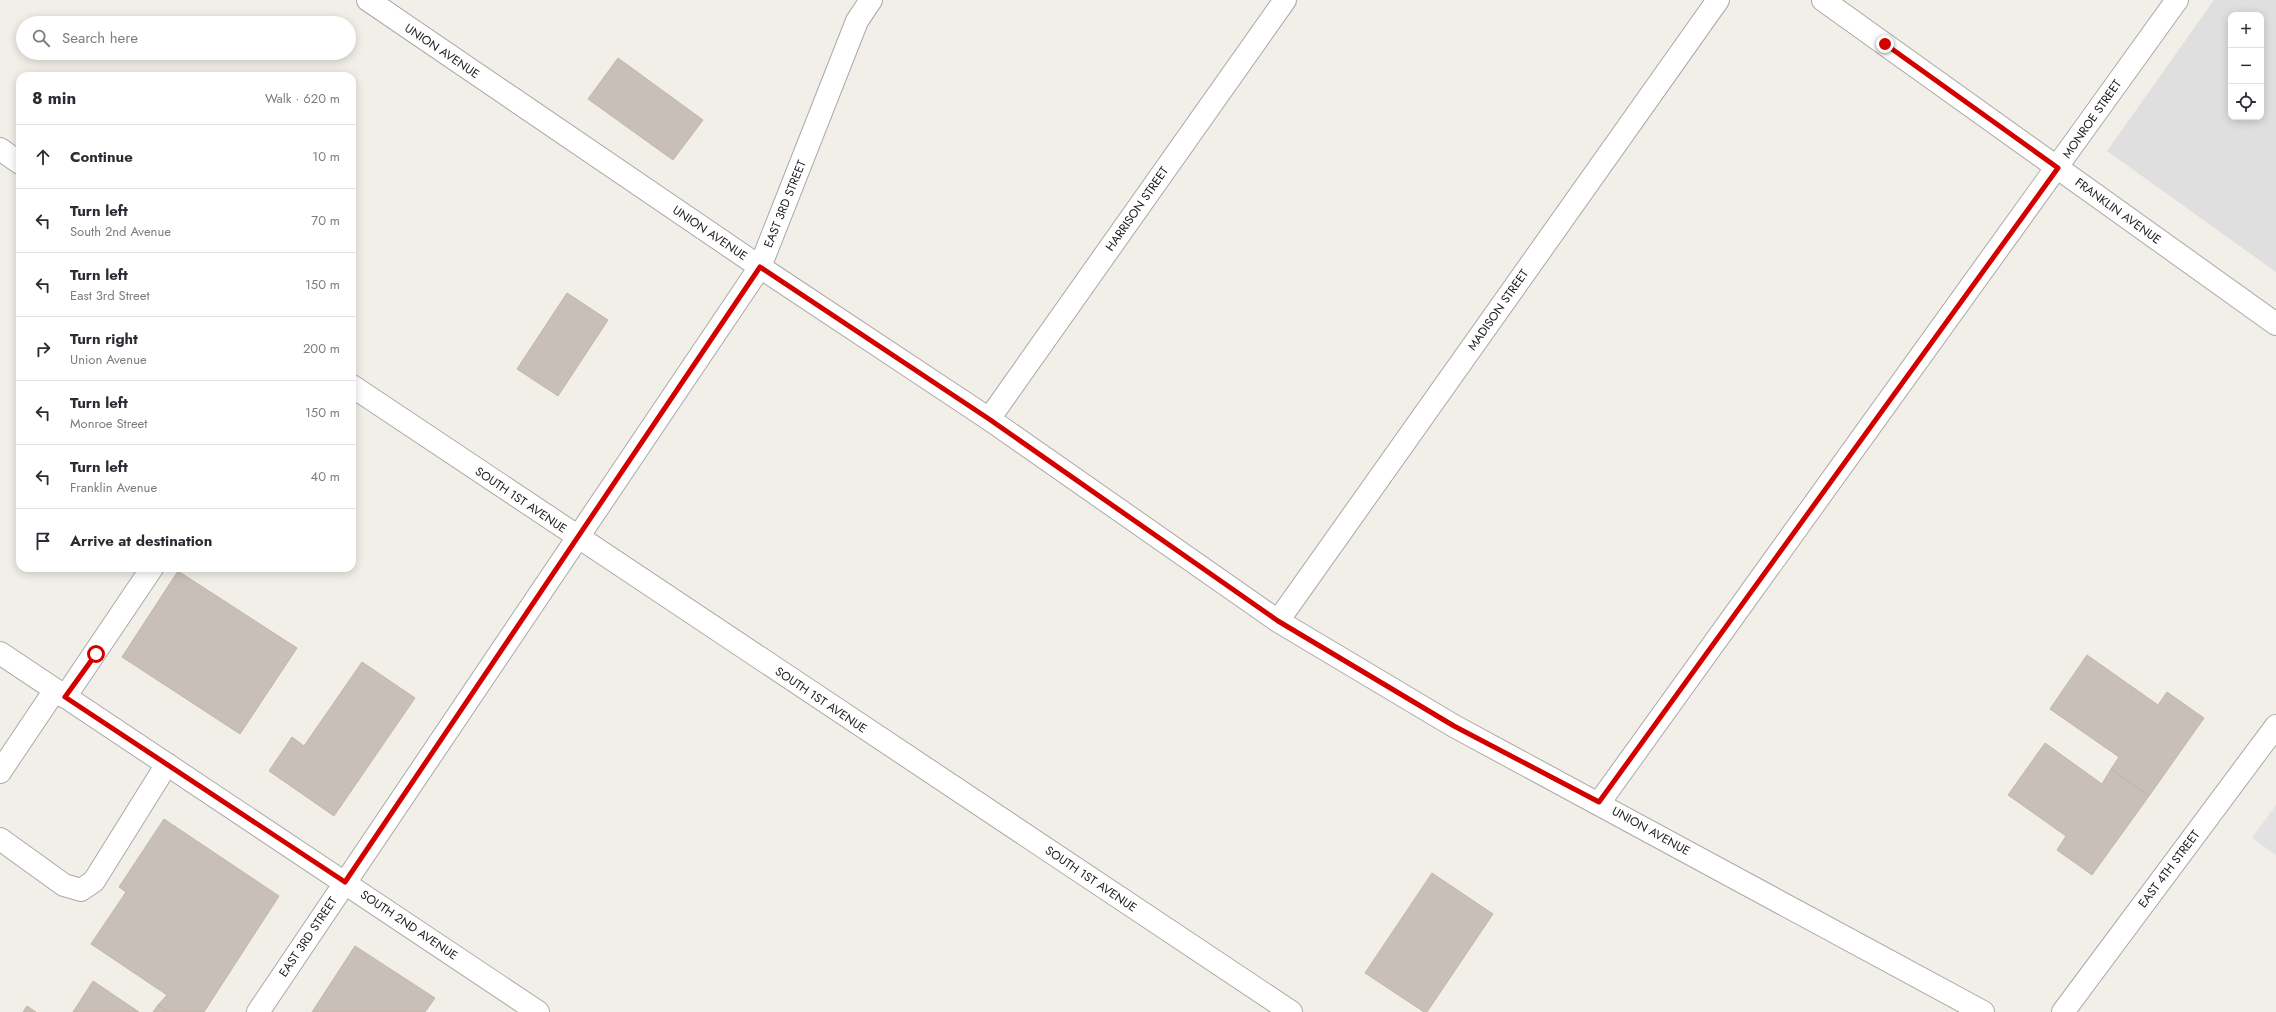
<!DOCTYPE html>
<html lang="en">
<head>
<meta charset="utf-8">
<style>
  body { margin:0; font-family:Jost,sans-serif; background:#f7f7f7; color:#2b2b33 }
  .controls { position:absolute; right:12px; top:12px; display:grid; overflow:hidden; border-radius:8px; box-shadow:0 2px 10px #0003 }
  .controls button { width:36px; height:36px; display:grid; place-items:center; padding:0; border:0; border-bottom:1px solid #e1e1e2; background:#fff; color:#2b2b33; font:20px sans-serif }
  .stop { position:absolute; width:12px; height:12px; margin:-9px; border:3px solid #d40000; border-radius:50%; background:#fff }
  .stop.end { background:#d40000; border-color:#fff; box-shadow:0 1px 4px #0008 }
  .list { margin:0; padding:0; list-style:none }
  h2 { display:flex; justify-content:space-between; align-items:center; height:52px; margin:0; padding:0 16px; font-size:17px }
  h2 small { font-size:13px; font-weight:400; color:#7c7c81 }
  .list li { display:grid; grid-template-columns:26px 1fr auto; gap:12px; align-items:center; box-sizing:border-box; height:64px; padding:0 16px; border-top:1px solid #e1e1e2 }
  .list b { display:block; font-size:15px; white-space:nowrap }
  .list p { margin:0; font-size:13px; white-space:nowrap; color:#7c7c81 }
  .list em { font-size:13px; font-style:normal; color:#7c7c81 }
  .icon { flex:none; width:22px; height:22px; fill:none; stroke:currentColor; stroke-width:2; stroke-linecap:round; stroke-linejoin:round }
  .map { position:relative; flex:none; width:2276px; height:1012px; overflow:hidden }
  .search { position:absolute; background:#fff; box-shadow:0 2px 10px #0003; left:16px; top:16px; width:340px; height:44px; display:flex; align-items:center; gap:10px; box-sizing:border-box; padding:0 14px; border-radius:22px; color:#7c7c81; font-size:15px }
  .panel { position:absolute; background:#fff; box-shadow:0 2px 10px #0003; left:16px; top:72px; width:340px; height:500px; border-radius:12px }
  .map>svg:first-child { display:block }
</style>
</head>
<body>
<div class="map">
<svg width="2276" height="1012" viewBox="0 0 2276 1012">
  <rect width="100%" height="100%" fill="#f2efe9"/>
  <path fill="#e0dfdf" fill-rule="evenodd" d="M2214,0h62v272l-169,-121zM2231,15h30v102h-30z"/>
  <path fill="#e2e2e2" d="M2276,805v50l-24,-17z"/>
  <path fill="#c7bfb8" stroke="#c4b6ab" d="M618,58l85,62 -30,40 -85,-61z
    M567,293l41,27 -50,76 -41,-27z
    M178,571l119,77 -57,86 -118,-77z
    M2087,655l71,50 9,-13 37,26 -55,78 -38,-27 8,-12 -69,-48z
    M362,662l53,36 -81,118 -65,-45 23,-34 12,9z
    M2045,743l57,41 9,-15 38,27 -57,79 -35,-25 9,-14 -58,-41z
    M164,819l115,77 -75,116h-36l-10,-7 9,-10 -76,-51 35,-52 -7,-5z
    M1432,873l61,41 -66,98h-3l-59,-39z
    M355,946l80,52 -10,14h-113z
    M93,981l46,31h-66z
    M158,1005l10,7h-15z
    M27,1006l9,6h-13z"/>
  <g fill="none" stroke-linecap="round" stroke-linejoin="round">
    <defs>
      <path id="minor" d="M368,0l392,267 229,152 289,202 176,105 529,286
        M1823,0l453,324
        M0,149l20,14
        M352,386l939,626
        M989,419l296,-419
        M1278,621l440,-621
        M0,653l538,359
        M65,697l87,-129
        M0,772l55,-82
        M1599,803l578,-803
        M0,839l64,46 17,5 13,-9 73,-117
        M258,1012l502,-745 97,-246 14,-21
        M2063,1012l213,-286"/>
    </defs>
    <use href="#minor" stroke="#a9a9a9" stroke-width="24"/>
    <use href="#minor" stroke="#fff" stroke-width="22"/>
  </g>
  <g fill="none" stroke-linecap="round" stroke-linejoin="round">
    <path stroke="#d40000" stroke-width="5" d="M96,654l-31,43 280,185 415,-615 229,152 289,202 176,105 145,76 459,-634 -173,-124"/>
  </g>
  <g text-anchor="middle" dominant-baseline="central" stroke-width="3.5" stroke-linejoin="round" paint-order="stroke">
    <g font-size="12" fill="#222" stroke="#fff">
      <text transform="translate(442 51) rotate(34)">UNION AVENUE</text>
      <text transform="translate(2092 119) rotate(-55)">MONROE STREET</text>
      <text transform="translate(785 204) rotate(-68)">EAST 3RD STREET</text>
      <text transform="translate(1137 209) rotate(-55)">HARRISON STREET</text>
      <text transform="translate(2118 211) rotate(36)">FRANKLIN AVENUE</text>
      <text transform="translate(710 233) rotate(34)">UNION AVENUE</text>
      <text transform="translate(1498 310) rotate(-55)">MADISON STREET</text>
      <text transform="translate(521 500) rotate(34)">SOUTH 1ST AVENUE</text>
      <text transform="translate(821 700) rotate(34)">SOUTH 1ST AVENUE</text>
      <text transform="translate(1651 831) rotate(29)">UNION AVENUE</text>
      <text transform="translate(2169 869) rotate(-53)">EAST 4TH STREET</text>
      <text transform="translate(1091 879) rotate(34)">SOUTH 1ST AVENUE</text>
      <text transform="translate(409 925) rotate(34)">SOUTH 2ND AVENUE</text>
      <text transform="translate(308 937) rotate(-56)">EAST 3RD STREET</text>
    </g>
  </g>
</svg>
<div class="controls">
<button>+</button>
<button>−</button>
<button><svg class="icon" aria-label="locate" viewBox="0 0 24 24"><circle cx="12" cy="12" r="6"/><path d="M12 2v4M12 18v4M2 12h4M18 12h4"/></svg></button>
</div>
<div class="stop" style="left:96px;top:654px"></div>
<div class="stop end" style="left:1885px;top:44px"></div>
<div class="search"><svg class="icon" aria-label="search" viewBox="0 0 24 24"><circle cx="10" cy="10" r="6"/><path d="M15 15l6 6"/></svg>Search here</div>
<section class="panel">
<h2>8 min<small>Walk · 620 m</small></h2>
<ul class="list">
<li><svg class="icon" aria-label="ahead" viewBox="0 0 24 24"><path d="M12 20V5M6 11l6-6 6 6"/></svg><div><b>Continue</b></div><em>10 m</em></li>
<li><svg class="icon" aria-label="left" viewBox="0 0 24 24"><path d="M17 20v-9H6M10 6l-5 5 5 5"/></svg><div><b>Turn left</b><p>South 2nd Avenue</p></div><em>70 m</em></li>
<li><svg class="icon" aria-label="left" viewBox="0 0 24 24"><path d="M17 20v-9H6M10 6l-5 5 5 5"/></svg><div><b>Turn left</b><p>East 3rd Street</p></div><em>150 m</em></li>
<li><svg class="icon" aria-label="right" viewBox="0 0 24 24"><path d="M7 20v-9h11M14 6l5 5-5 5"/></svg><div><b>Turn right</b><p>Union Avenue</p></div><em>200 m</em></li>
<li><svg class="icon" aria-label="left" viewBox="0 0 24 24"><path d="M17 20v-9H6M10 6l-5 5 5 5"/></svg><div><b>Turn left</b><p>Monroe Street</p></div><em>150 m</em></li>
<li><svg class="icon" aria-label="left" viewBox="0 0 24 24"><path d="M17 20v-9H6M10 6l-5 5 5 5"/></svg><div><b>Turn left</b><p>Franklin Avenue</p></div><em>40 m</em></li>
<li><svg class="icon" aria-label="arrive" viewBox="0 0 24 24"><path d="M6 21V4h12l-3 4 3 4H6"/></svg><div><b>Arrive at destination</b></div></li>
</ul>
</section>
</div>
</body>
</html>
